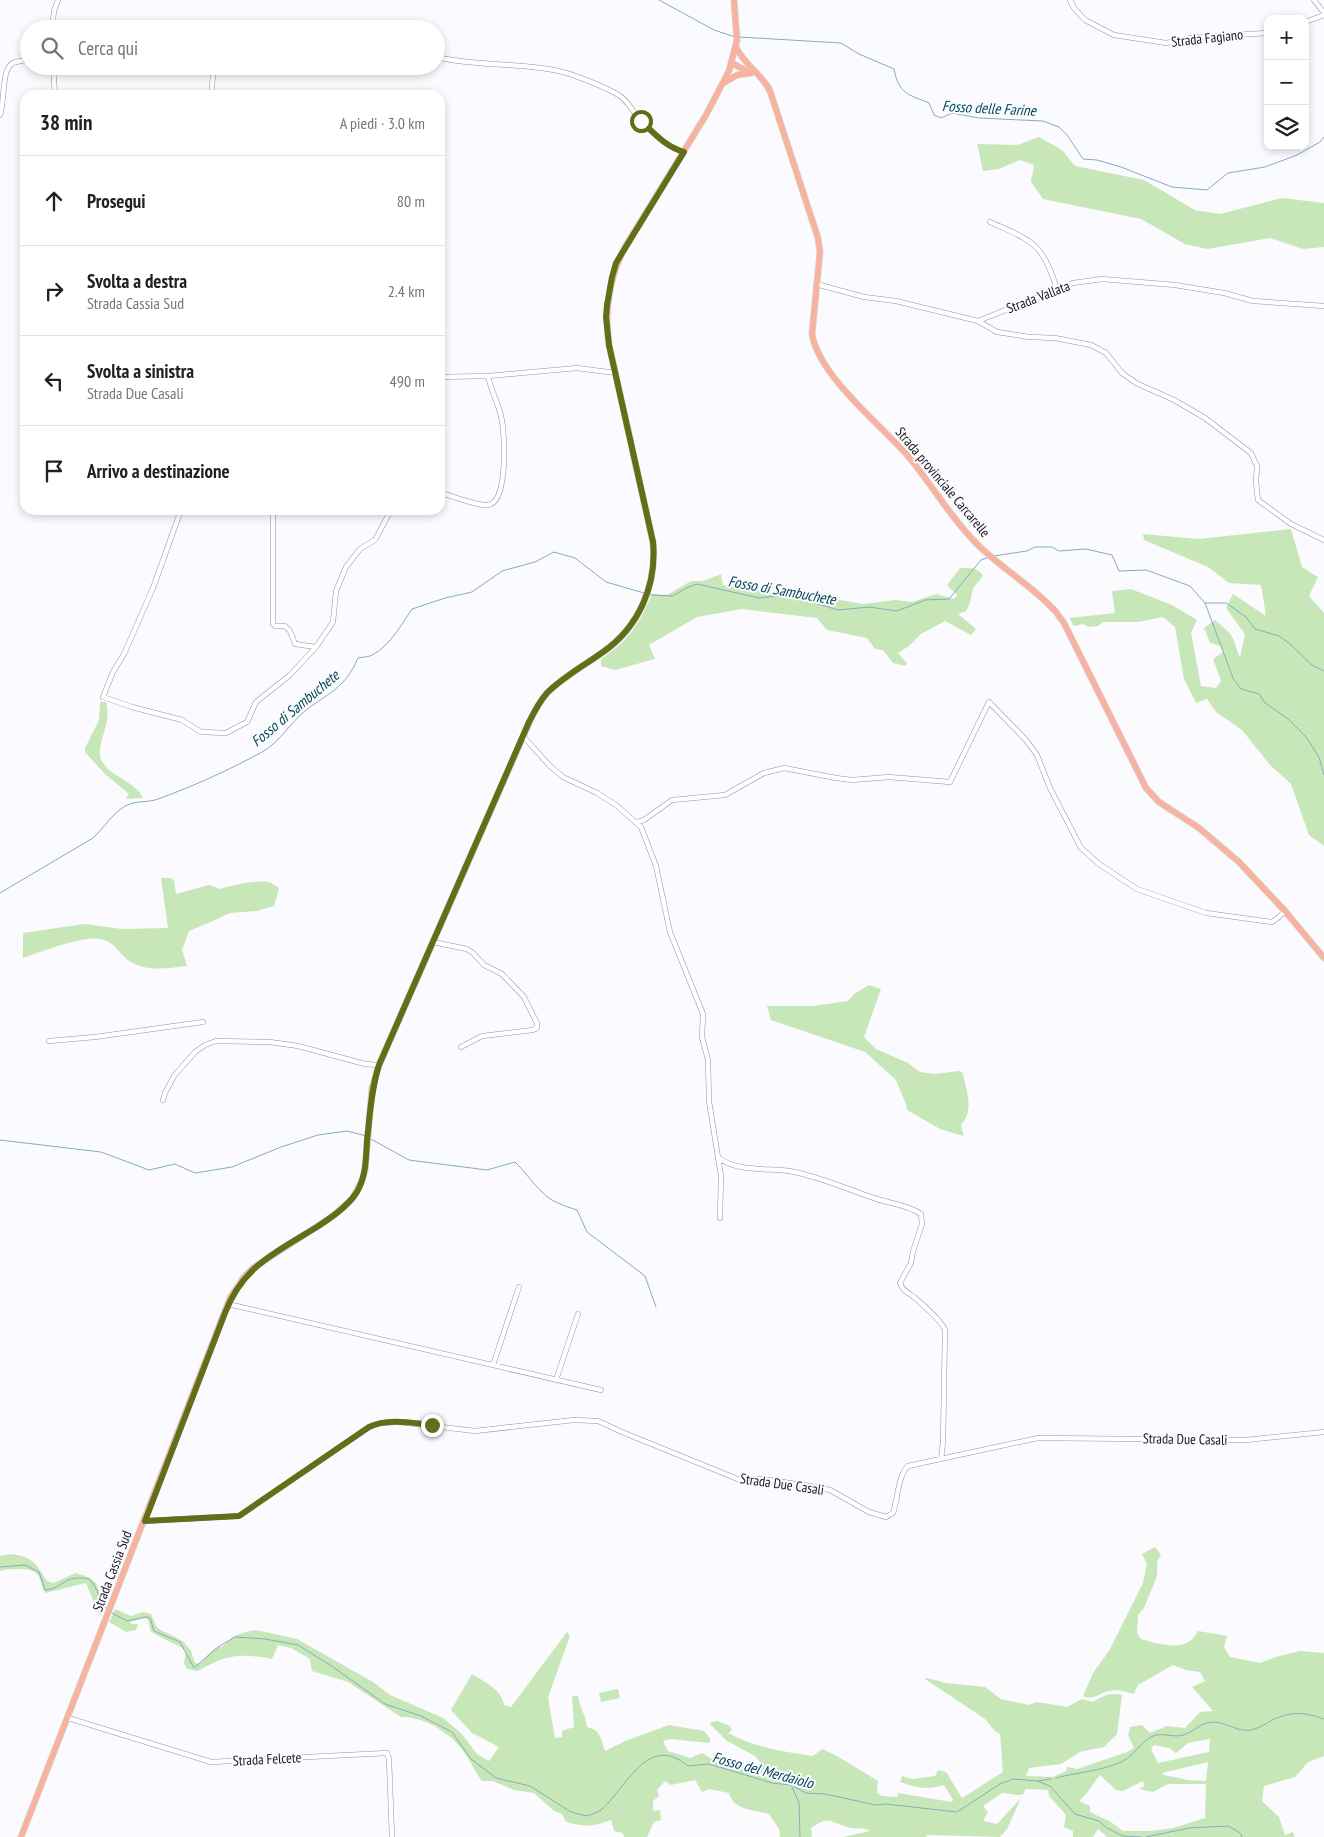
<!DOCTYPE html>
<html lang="it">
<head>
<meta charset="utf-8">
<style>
  body { margin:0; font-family:"PT Sans Narrow",sans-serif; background:#f6f6f6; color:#202124 }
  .controls { position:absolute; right:15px; top:15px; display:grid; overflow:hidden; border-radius:10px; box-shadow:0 2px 8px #0003 }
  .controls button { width:45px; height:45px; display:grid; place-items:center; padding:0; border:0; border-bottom:1px solid #e0e0e0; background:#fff; color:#202124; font:25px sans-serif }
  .stop { position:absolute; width:15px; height:15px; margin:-11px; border:4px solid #626f19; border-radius:50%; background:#fff }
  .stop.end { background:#626f19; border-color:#fff; box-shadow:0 1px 5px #0008 }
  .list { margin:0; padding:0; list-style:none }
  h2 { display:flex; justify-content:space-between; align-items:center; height:65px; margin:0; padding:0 20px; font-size:21px }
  h2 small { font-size:16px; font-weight:400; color:#757577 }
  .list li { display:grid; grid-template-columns:32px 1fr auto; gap:15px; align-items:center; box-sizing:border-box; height:90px; padding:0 20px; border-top:1px solid #e0e0e0 }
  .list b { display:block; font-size:19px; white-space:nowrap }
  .list p { margin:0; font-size:16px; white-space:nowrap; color:#757577 }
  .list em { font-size:16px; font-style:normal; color:#757577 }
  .icon { flex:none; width:28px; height:28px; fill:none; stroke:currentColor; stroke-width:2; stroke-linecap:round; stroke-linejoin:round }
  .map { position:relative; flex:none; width:1324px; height:1837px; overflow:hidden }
  .search { position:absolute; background:#fff; box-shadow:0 2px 8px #0003; left:20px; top:20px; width:425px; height:55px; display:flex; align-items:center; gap:12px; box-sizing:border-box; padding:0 18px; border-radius:28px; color:#757577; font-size:19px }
  .panel { position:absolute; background:#fff; box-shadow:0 2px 8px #0003; left:20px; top:90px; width:425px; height:425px; border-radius:15px }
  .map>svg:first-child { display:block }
</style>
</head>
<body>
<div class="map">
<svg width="1324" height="1837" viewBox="0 0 1324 1837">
  <rect width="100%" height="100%" fill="#fafaff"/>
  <path fill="#c8e7b9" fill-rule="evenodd" d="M1039,137l23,13 13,16 69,14 51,30 25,4 62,-16 42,5v44l-21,2 -33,-11 -63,11 -22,-5 -44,-25 -98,-20 -12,-17 3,-17 -14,-5 -21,9 -16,2 -6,-27 40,1z
    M1291,529l11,38 16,10 -9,19 15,17v233l-15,-11 -18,-51 -21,-19 -28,-35 -26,-18 -9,-13 -11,4 -12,-24 -9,-52 -12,-10 -25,5h-35l-5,4 -9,1 -6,-3 -9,2 -5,-8 46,-5 -3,-22 19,-2 41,16 25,15 -6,13 10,53 15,2 5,-7 -8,-22 10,-7 -3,-6 -10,-3 -6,-15 11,-8c5,5 12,9 16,15 5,7 5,16 9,22l5,-23 -19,-26 7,-14 33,22 -5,-31 -32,-2 -21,-16 -64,-27 -1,-6 56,5z
    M960,568c9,0 18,-1 23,8l-10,12 -3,15 -4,8 -8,3 18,15 -5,6 -26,-14 -24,13 -12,12 -11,7 9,10 -2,3 -12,-3 -10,-13 -8,-1 -8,-11 -40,-8 -10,-12 -75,-9 -45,8 -48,28 6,14 -40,11 -14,-4v-7c30,-21 36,-32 51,-65l15,1 24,-14h12l18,-7 2,11 23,3 3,3 19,1 7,2 36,1 52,9 32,-4 17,2 24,-8 18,5 3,-4 -10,-10z
    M100,702h6c7,22 -11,42 -5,57 7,18 34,21 42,39l-17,1 3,-5 -24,-20 -20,-22v-4l14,-28z
    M161,878h10l3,2 2,14 33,-9 12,4c10,-4 36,-9 47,-7 4,1 8,4 11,6l-5,18 -17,5 -27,2 -17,8 -24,10 -7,19 5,16c-19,2 -39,6 -56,-4 -13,-8 -13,-18 -30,-23 -17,-4 -61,13 -78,19v-25l61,-9 38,5 46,-1z
    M869,985l12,4 -17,48 12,12 32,14 12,9 14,2 25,-3 4,2c3,19 12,36 -2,52l3,11 -24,-7 -33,-19 -1,-6 -10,-24 -31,-28 -94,-32 -4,-14h46l35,-5 6,-7z
    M1155,1547l6,8 -4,7v14l-13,32 -6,7 -1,18 4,6c19,5 46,15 57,-8l29,5 -3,11 6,10 30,6 16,-6 24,-6 24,2v103l-16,6 -13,15 -31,9 -2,15 17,16 6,18 8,-3 2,5h-188l-9,-8 -5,8h-20v-6l-9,-4 2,-12 -17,-19 -1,-6 -23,-1 -1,5 -5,1 -17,-2 -19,13 5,6 -5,9 14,3 24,-26 -14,31 -7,8 -73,-2 -1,2h-83l27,-6c-9,-5 -15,-1 -23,-4 -17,-6 -20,-11 -36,1l1,9h-32l-1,-8 -10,-15c-15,-4 -36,-4 -40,-21l-20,-4 -7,3 -7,-12 -24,5 -6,-4 -8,9 2,6 -6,5v10l7,-1 1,10 -7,2 -7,15h-23l-1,-4 -9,-2 -3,-11c-19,7 -26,7 -45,2l-4,-8 -8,-3 -20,-18 -20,-3 -21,-9h-11c-6,-7 -9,-15 -14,-23 -13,-22 -40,-41 -67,-41l-53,-35 -36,-11 -2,-12 -19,-11 -13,-3 -6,14c-33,-6 -45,-5 -74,12l-11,-2 -3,-6 2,-13 -35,-18 -3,-12 -3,-2 -15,4 1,2h7l-2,6 -10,2 -17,-10 6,-13 16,7 12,-4 8,2 6,14 26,13 8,10 4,12 4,1 16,-16 8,-2 11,-10 11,-4 11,-2 41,9 76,43 17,13 53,23 18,15 16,21 12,7 10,-14 -27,-14 -21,-23 21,-36c13,8 30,16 32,31l7,2 56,-75 3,4 -22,61 7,41 7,-1v-6l12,-4 -2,-31h6c2,12 8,20 9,31 14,3 14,12 18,24l20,-10 44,-16 35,6 6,7v5l-40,-4 -7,2 5,10 22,7 12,-5 20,12h40l-7,-9 -28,-15 -18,-18 8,-2 13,5 2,4 -4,3c26,14 56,19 85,23l9,-7 15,7 41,25 -1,12 5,3 15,1 1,-4 54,9 1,-2 -9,-15c-19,5 -26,3 -44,-3l2,-6 10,3 23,-3 3,-6 8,2 16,26 41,-26 -3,-38 -5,-3 -10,-12 -60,-40 2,-1 19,5 39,4 16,12 28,6 8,-3 30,5 15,-8 11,3c10,-6 17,-10 29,-7l-5,39 -13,13 -24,5 -19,12 -32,4 -3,8 27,1 13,-6 1,-4 10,2 50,-17 7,-4 -6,-13 2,-8 12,-2 8,8 17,-7 18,2 15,-16 13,-1 -21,-24 13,-6 -5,-9 -14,-2 -13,-5 -35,20 -4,9c-8,-2 -16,-5 -24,-3 -11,1 -15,10 -27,5l10,-23 16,-22 34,-68 4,-19 -5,-10zM1210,1739l-1,13 -51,11 -7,-14 3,-4 15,3 7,5 12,-10zM1208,1762l-2,19 -18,-1 -24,-5 -2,-2zM1100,1775l16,15 7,1 20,-10 1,5 -5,3 14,3 15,-8h38l-1,34 -32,10 -22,3h-28l-12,-9 -21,-10v-6l-11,-5c7,-5 15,-19 21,-26z
    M10,1554c22,2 26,9 37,27l6,2 23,-10c19,6 22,8 25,28l4,1 -4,12 -2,1 -13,-32 -41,10c-3,-5 -4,-15 -8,-19 -6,-7 -29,-5 -37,-3v-15z
    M618,1689l2,9 -19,4 -2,-9z"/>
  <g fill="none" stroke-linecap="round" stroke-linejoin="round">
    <path stroke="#84aeb8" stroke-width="1" d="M659,0l55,30 21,7
      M739,37l102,6 18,11 35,15c5,25 13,25 35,34l5,12 7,3 11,-5 27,5 64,3 16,6 8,8 16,24 14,1 24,7 51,20 35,3 21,-17 37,-6 32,-12 23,-13 4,-5
      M993,556l34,-5 8,-4h17l7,4 27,-2 26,6 7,16 27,-1 44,16 15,17h21l20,14 9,12 24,7 10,7 23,22 12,6
      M651,595l22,1 13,-8 11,-4 62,14 18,-2 31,5 30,9 31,-3 28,4 28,-11 24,-1 32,-39 8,-3
      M1205,603l28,75 8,11 18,5 6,9 23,16 18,18 13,20 5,18
      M0,893l93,-55c11,-10 19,-24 32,-32 11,-6 23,-3 33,-7 36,-13 71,-29 104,-47 18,-10 28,-29 44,-42 24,-18 39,-22 52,-52 5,-1 12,-1 16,-4 17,-10 27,-29 38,-45l33,-11 27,-6 30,-21 33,-9 19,-10 21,6 31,24 38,11
      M369,1138l40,22 78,10 28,-8c10,9 17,21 27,30 9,10 23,14 35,18l10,22 58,44 11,31
      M0,1140l101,12 48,18 26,-6 20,9 37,-6 49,-20 37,-12 29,-4 19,5
      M0,1567l25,-2 14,7 6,18c20,-2 18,-16 44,-11 12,11 6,19 18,30
      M110,1612l17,9 19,-4 4,1 4,13 26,11 14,26 24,-21 17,-10 30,2 33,6 32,20 55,39 36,12 31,16 19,27 25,19 34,8 41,26 16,4c4,-2 10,-3 14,-6 26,-22 46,-78 87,-44l21,-2 63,19 19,2 15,8 19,1 51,11 10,-1 71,8 43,-28 13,-5 24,2 13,5 25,28 24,7 8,7 16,8 18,1
      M1056,1778c22,-6 47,-7 67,-17 12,-6 18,-20 30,-25 10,-4 20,2 30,-1 9,-2 15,-10 24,-12 15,-5 29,10 44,7 8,-2 15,-6 21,-10 20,-9 32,-8 52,-1
      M1038,1781l13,-2
      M792,1787l7,16 1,34
      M1146,1837l43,-9 39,-2 12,7 2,4"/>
    <defs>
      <path id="minor" d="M1070,0l4,8 11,12 29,15 52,8 30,-6 72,-4
        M1314,0l10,13
        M1305,22l19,-7
        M52,29l2,-18 4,-11
        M436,57c39,9 79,6 118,13 17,3 46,15 61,23 9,4 14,12 19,19 13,16 29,34 50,40
        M53,66l2,29
        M211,95l3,-29
        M0,115c5,-13 1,-46 13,-52 4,-2 11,-2 16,-4
        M990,222c17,8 41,16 51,31 8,11 12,24 16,36
        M816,284l48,13 32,4 82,20 95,-38 29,-4 73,6 49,8 29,8 71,5
        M978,321l19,11 32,5 26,1 36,7 15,8 16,20 14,10 38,17 31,18 46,35 6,13 -1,16 2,18 33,24 33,16
        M440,377l48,-1 89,-8 39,5
        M440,493c12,2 42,16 51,11 17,-8 14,-72 10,-88 -3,-13 -10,-26 -13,-40
        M181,510l-28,78 -29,66 -11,18 -10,25 29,10 50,13 19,12 25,1 21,-11 9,-20 34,-27 26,-28 17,-25 3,-31 10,-24 14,-18 15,-9 16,-30
        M273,510v114l2,2h10l5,5 5,13 21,3
        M523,736l27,30 13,11 34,16 19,12 25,22 15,39 14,66 33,82 -1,23 6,23 1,41 12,75 -1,42
        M637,822l7,-2 28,-20 53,-5 39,-22 20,-5 52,10 16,2 37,-3 61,5 39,-80 37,38 11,15 13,33 31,60 18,16 38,25 69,24 66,9 7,-5 6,-6
        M433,942l34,7 6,4 11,12 18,9 22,23 13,26v5l-4,2 -51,6 -21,11
        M49,1041l46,-4 108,-15
        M163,1100l2,-7 9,-17 21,-24 10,-7 11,-4 54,1 28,4 67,18 14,1
        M718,1157c17,15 50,11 71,14 31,5 59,19 88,28 15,5 31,6 44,15l1,10 -9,27 -2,12 -11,20c2,7 8,10 14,14 8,7 28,24 31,33l-2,112 -2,17
        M228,1304l373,86
        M493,1365l26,-78
        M556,1380l22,-66
        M145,1521l94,-5 130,-89 12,-4 18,-1 76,9 99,-11 24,1 24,11 118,48 23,-1 53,8 14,3 39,22 17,5 7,-4c5,-14 5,-38 15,-47l130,-28 208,2 78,-8
        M68,1718l143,44 176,-9 2,6 3,78"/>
      <path id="major" d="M736,47c8,18 26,27 34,44l48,147 2,14 -8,82c7,42 67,89 95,121 25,29 44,64 71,90 24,24 55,41 78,67l8,11 82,165 13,14 40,26 40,34 46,49 39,47
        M732,63l16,9
        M725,82l12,-7 14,-2
        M21,1837l209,-539 14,-21 9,-9 80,-52 20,-18 9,-18 3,-10 7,-82 7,-23 150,-342c5,-11 10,-21 18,-30 16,-16 38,-28 56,-41 36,-25 54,-67 50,-110l-44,-197c-5,-35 0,-67 16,-98l81,-132 23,-44 8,-31 -3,-40"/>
    </defs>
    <use href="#minor" stroke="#93939e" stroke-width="5.5"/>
    <use href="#major" stroke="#d5d5d6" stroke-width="7"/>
    <use href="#minor" stroke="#fff" stroke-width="4.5"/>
    <use href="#major" stroke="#f8b39e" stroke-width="5.5"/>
  </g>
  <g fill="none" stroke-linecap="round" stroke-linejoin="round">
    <path stroke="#626f19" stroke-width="6" d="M432,1425c-21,-2 -44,-7 -63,2l-130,89 -94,5 80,-208c18,-47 51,-61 92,-86 15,-10 30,-20 40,-35 9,-15 9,-34 10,-52 3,-25 4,-50 12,-75l150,-343c5,-10 10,-20 18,-29 16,-16 38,-28 56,-41 36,-25 54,-67 50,-110l-44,-197 -3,-28 1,-12 5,-28 4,-14 68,-111c-18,-5 -30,-19 -43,-31"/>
  </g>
  <g text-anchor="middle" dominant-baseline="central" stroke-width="4" stroke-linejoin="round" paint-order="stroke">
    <g font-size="14" fill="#17171b" stroke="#fafaff">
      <text transform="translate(1207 38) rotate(-6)">Strada Fagiano</text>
      <text transform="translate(1038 297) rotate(-21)">Strada Vallata</text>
      <text transform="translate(943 482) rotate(50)">Strada provinciale Carcarelle</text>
      <text transform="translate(1185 1439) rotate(1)">Strada Due Casali</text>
      <text transform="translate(782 1484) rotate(8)">Strada Due Casali</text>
      <text transform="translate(112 1571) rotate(-69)">Strada Cassia Sud</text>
      <text transform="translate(267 1759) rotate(-3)">Strada Felcete</text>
    </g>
    <g font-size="15" font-style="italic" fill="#004955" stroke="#fafaff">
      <text transform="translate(989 108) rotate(3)">Fosso delle Farine</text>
      <text transform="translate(782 590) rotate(10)">Fosso di Sambuchete</text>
      <text transform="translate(295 708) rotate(-40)">Fosso di Sambuchete</text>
      <text transform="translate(763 1770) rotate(15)">Fosso del Merdaiolo</text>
    </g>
  </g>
</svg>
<div class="controls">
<button>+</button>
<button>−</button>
<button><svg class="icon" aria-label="layers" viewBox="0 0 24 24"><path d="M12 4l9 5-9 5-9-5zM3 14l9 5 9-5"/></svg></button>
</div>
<div class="stop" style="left:641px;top:121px"></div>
<div class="stop end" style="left:432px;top:1425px"></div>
<div class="search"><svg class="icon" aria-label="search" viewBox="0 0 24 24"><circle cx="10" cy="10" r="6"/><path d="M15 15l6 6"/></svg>Cerca qui</div>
<section class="panel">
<h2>38 min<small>A piedi · 3.0 km</small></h2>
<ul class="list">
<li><svg class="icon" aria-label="ahead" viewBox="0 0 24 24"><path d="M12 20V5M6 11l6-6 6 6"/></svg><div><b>Prosegui</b></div><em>80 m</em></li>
<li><svg class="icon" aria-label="right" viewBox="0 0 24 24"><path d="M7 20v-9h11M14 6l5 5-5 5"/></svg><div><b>Svolta a destra</b><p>Strada Cassia Sud</p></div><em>2.4 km</em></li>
<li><svg class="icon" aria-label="left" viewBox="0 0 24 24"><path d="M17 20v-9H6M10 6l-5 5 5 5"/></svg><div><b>Svolta a sinistra</b><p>Strada Due Casali</p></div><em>490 m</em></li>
<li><svg class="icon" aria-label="arrive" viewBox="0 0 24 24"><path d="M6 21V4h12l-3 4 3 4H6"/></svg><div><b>Arrivo a destinazione</b></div></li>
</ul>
</section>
</div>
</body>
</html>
